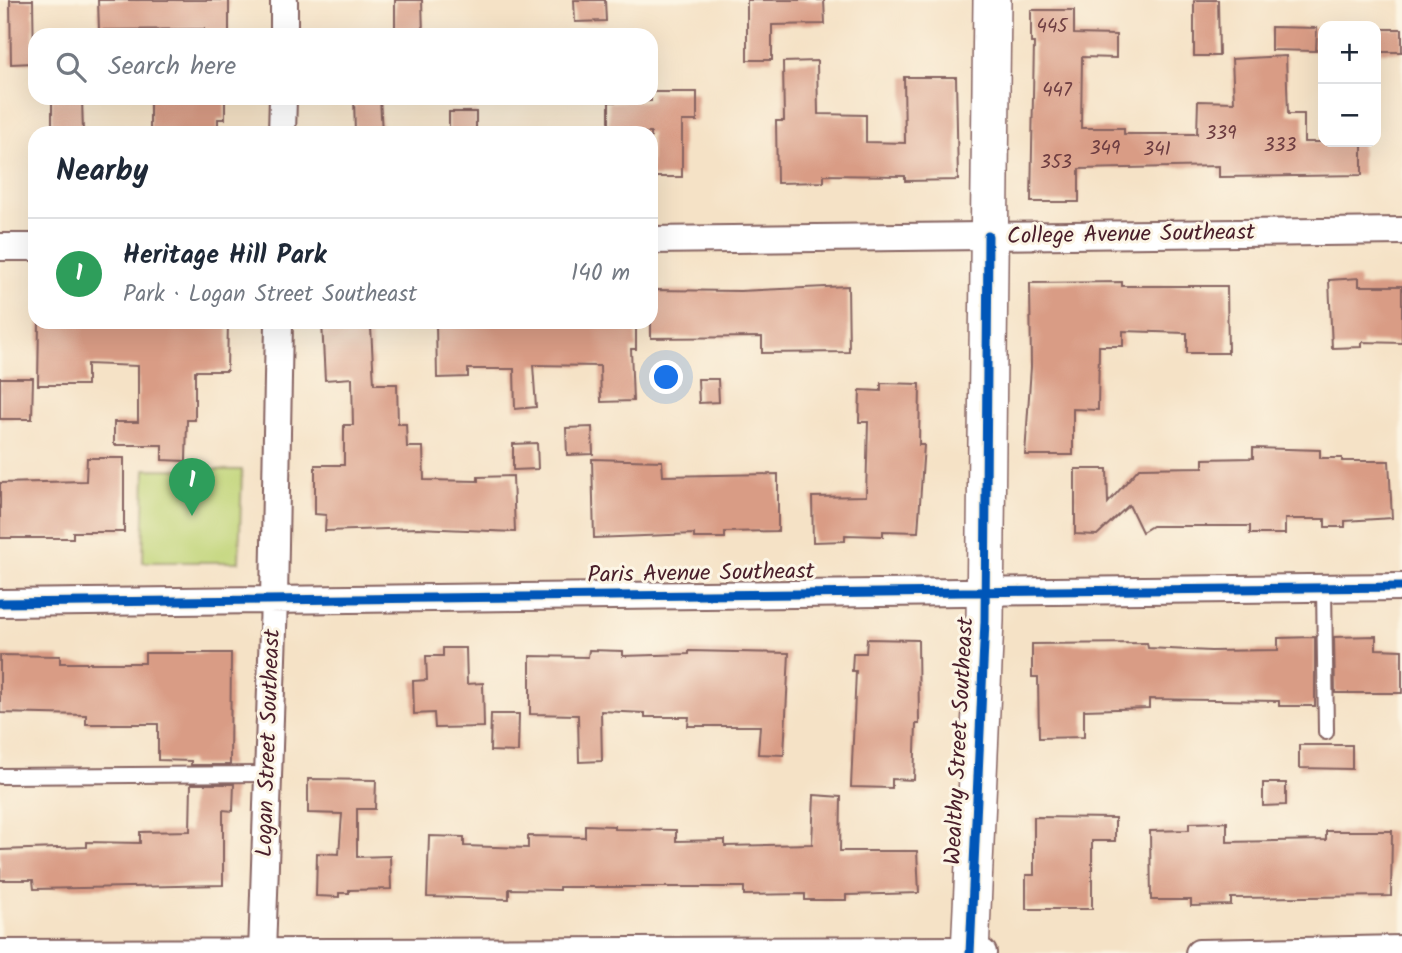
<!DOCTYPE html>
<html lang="en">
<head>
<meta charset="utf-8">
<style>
  body { margin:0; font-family:Kalam,sans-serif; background:#f6f6f7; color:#1f2937 }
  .controls { position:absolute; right:21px; top:21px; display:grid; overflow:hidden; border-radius:14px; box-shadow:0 7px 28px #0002 }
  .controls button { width:63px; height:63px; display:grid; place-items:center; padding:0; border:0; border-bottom:2px solid #e0e1e3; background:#fff; color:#1f2937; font:35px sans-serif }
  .you { position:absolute; left:667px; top:378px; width:24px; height:24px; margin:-18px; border:5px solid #fff; border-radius:50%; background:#1a73e8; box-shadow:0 0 0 10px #1a73e833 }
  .badge { display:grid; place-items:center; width:46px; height:46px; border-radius:50%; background:#111827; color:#fff; font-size:23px; font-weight:700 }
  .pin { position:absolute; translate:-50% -58px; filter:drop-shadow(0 2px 4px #0008) }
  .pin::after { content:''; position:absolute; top:37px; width:24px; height:21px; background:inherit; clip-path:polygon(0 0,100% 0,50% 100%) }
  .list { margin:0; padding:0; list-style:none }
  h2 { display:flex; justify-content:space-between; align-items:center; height:91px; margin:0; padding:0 28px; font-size:30px }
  h2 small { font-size:23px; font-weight:400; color:#747a83 }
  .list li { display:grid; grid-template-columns:46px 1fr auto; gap:21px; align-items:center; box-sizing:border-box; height:112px; padding:0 28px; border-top:2px solid #e0e1e3 }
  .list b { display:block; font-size:26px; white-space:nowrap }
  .list p { margin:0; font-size:23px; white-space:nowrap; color:#747a83 }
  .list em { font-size:23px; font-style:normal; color:#747a83 }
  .icon { flex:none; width:38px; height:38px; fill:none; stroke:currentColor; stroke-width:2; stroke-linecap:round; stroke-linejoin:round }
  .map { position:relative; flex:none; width:1402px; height:953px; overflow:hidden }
  .search { position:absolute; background:#fff; box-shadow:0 7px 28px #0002; left:28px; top:28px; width:630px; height:77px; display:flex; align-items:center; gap:18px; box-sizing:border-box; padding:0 24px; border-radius:21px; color:#747a83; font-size:26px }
  .panel { position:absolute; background:#fff; box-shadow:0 7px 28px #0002; left:28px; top:126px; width:630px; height:203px; border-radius:21px }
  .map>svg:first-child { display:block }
</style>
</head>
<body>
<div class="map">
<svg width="1402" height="953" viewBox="0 0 1402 953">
  <rect width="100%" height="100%" fill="#fcf5e5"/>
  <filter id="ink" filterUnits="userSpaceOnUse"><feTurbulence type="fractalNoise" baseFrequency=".0143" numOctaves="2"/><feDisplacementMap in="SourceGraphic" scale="14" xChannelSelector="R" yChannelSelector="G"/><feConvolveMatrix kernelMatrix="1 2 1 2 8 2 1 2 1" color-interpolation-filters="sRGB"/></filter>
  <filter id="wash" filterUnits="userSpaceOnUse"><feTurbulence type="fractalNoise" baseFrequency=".00686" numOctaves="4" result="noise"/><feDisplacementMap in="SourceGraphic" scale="28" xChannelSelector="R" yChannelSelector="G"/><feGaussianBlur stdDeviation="1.57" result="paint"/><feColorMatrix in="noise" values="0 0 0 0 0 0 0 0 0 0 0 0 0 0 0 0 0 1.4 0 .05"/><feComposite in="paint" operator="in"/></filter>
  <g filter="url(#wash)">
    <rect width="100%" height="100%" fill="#f5e2c6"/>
    <path fill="#c0d477" stroke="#857a51" stroke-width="2" d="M145,469l97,1 -3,92h-96z"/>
    <g id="blocks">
      <path fill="#d99c85" d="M10,0h23l1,63 -23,1z
        M98,0h131v35h-25v-6l-105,1z
        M395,0h27l1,34 -28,1z
        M574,0h31l1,21 -31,1z
        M747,0h77l1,24 -53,1v35h-25z
        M1194,0h24l1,56h-25z
        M1031,10h43v24l42,1v23l-34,-1 -1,71h43v6h73l1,-33 36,1 -2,-43 54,-3 2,58h16v28h58v33l-143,2v-11l-140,3v33h-48l3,-159h-3z
        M1271,27l46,1 -1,23 -45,-1z
        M1380,29h22v23h-22z
        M817,61l1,53 48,1v27l39,1 -1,-66h52l2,103 -53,1v-5l-81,-1v7l-47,1 -1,-62h8l-1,-59z
        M651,92h46v29h-15v56h-31v-44h-42v-31l42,-1z
        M52,98h30l1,35h-31z
        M150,98h75v21h-7v14h-68z
        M354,98h26l2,35h-27z
        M449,112h27v21h-27z
        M1359,278v8h43v57l-40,-1v5l-30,1 -3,-68z
        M1122,282v4h105l1,67h-41v-20l-64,-2v15h-24l-1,64 -25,-1v46h-48l6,-88 -1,-84z
        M848,286l1,66 -87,1v-16l-111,1v-48l89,1z
        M39,322h189l-1,49h-32v49h-8l-1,41 -24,-1v-15h-48v-23h24v-56l-51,-2v21h-49z
        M322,322h45l1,5h3l3,57h23l1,40h8l1,23h16l1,33 54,1v-4l35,-1 2,56 -97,-4 -93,3 1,-16 -11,-1v-49h29v-40h9l-1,-47 -27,2z
        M436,322h200v27h-5l2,52 -32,1 -1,-36 -67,-1 3,42 -21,2 -1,-40h-46v8l-31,1z
        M0,378h33l-1,41h-32z
        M698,379h20l1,23 -20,1z
        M881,383l39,1 -1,61h5l-6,87 -35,-1v5l-38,-1v6l-32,1 -1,-45 54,-1 2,-74h-9l1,-32 21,1z
        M592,427l1,27 -26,1 -1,-27z
        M537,443l1,26 -25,1v-26z
        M1253,448l67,2v8h22v3h47l3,57 -47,3v6h-20v-8h-40v15h-35v-8h-98l-10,6 -13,-27 -32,30 -22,-1v-65h32l1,34 31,-35 64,-1v-8l50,-1z
        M87,458h37v74h-51v6h-73v-55l86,-2z
        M592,459l70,2 1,15 115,-2v57l-53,1v6h-31v-4l-100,4z
        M1376,636v13l26,1v43h-67l-1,-56z
        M1315,637v69h-36v-5l-130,-2v9l-65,2v27l-45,1 -1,-61h-6v-33l115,-1 1,5 63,3 67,-1v-12z
        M867,639l51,1 1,84h-3l-2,56 -22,-1v9l-41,-1 5,-116h-4l1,-18h13z
        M443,648h23l1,36 16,-1 1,44 -49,1 -1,-15 -20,1 -1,-33 14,-1 -1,-24h17z
        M589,650l34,1v5l66,-2v-3l100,2 -5,102 -26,-1 2,-28h-72l1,-9h-44v-4l-44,-2 1,50 -23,1 -1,-47 -48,-1v-58l58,1z
        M145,653h86l-1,112h-39v-4l-33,-1v-36h-72v-9l-86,-2v-58l60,1v7h85z
        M491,714h28l-1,38 -28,-1z
        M1299,745h53v24l-53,-1z
        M308,779l68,1 -1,29h-18v48l33,-1 1,33 -42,1v3h-10v4l-23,-1 1,-43 22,1 3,-40 -34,-1z
        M1263,783h23v22l-23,1z
        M191,784h43l-1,27 -10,-1v75l-189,4 -1,-9h-33v-30l87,-3v-5l53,1v-11l50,-1z
        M814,795l27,2 -1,54h77l2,42 -73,2v5h-41v-6l-61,1v-8h-185v3l-50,-1v10l-82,-2 2,-61 35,1v9l64,2v-12l57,1v-12l29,1v3l62,1v11l49,-1v6l87,-2z
        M1034,817l81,1v23h-23v68h-66v-34h8z
        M1227,822v20l99,-2v-9h66l-1,65 -160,2v7l-40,1v-6h-40l-1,-69 39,-1v-7z"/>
    </g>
  </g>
  <g filter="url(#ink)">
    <use href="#blocks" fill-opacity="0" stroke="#866361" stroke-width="2"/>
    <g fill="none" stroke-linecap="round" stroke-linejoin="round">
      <defs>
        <path id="lane" d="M1324,588l2,144
          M0,776l268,-2"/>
        <path id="street" d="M284,35v-35
          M282,133l1,-35
          M651,240l751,-9
          M0,247h35
          M0,603l1402,-16
          M0,953l970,-3 13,3
          M262,953l12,-353 5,-278
          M1199,953l203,-4"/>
        <path id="secondary" d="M970,953l15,-332 7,-621"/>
      </defs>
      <use href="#lane" stroke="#866361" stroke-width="18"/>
      <use href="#street" stroke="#866361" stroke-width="30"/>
      <use href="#secondary" stroke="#866361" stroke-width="40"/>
      <use href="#lane" stroke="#fff" stroke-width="14"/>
      <use href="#street" stroke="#fff" stroke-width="26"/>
      <use href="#secondary" stroke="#fff" stroke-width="37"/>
      <defs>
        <path id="cycleway" d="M0,603l1402,-16
          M970,953l15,-332 3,-385"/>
      </defs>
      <use href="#cycleway" stroke="#fcf5e5" stroke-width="13"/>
      <use href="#cycleway" stroke="#0057b8" stroke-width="9"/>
    </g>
  </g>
  <g text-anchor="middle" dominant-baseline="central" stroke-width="6" stroke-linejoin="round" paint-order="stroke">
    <g font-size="19" fill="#6e3e42">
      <text x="1052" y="27">445</text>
      <text x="1057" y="91">447</text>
      <text x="1221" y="134">339</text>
      <text x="1280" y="146">333</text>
      <text x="1105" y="149">349</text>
      <text x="1157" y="150">341</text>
      <text x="1056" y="163">353</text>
    </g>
    <g font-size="23" fill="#4a1f2b" stroke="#fcf5e5">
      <text transform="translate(1131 235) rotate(-1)">College Avenue Southeast</text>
      <text transform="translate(701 574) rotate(-1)">Paris Avenue Southeast</text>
      <text transform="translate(960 741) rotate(-87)">Wealthy Street Southeast</text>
      <text transform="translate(269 743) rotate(-88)">Logan Street Southeast</text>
    </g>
  </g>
</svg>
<div class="controls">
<button>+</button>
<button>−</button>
</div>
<div class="you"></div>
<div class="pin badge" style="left:192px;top:516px;background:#2e9e5b">1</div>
<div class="search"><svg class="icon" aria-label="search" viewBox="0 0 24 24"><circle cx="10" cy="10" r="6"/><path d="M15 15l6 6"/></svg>Search here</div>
<section class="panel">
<h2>Nearby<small></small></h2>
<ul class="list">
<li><span class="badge" style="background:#2e9e5b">1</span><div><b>Heritage Hill Park</b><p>Park · Logan Street Southeast</p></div><em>140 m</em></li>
</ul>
</section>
</div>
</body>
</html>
